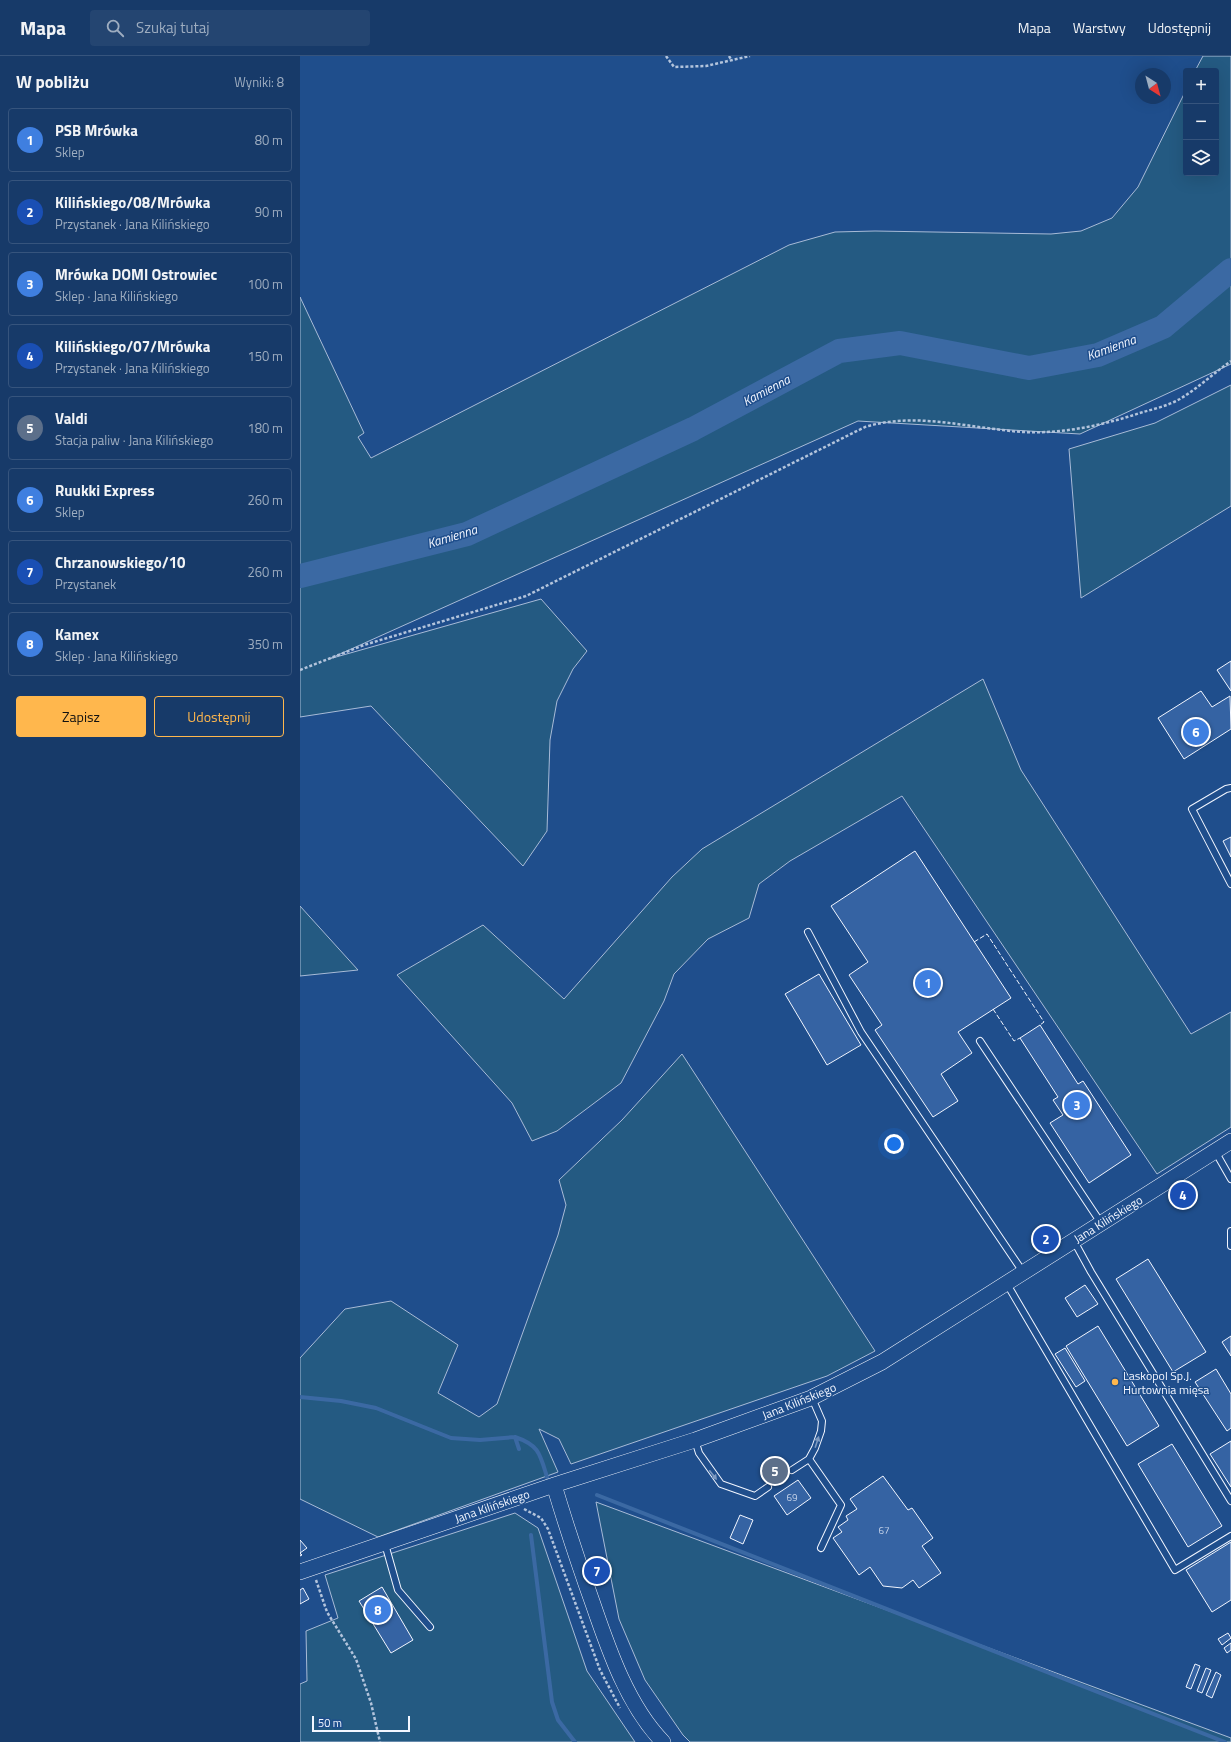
<!DOCTYPE html>
<html lang="pl">
<head>
<meta charset="utf-8">
<style>
  body { margin:0; font-family:"Titillium Web",sans-serif; background:#244571; color:#f1f3f6 }
  .controls { position:absolute; right:12px; top:12px; display:grid; overflow:hidden; border-radius:4px; box-shadow:0 4px 16px #0002 }
  .controls button { width:36px; height:36px; display:grid; place-items:center; padding:0; border:0; border-bottom:1px solid #36547d; background:#173a69; color:#f1f3f6; font:20px sans-serif }
  .compass { position:absolute; left:835px; top:12px; width:36px; height:36px; border-radius:50%; background:#173a69; box-shadow:0 4px 16px #0002; rotate:144deg }
  .scale { position:absolute; left:12px; bottom:10px; width:98px; box-sizing:border-box; padding-left:4px; border:2px solid #f2f6ff; border-top:0; font-size:11px; line-height:14px; white-space:nowrap; color:#f2f6ff; -webkit-text-stroke:3px #1f4e8c; paint-order:stroke }
  .you { position:absolute; left:594px; top:1088px; width:14px; height:14px; margin:-10px; border:3px solid #fff; border-radius:50%; background:#1a73e8; box-shadow:0 0 0 6px #1a73e833 }
  .badge { display:grid; place-items:center; width:26px; height:26px; border-radius:50%; background:#ffb74d; color:#fff; font-size:13px; font-weight:700 }
  .pin { position:absolute; translate:-50% -50%; border:2px solid #fff; box-shadow:0 1px 4px #0006 }
  .list { margin:0; padding:0; list-style:none }
  h2 { display:flex; justify-content:space-between; align-items:center; height:52px; margin:0; padding:0 16px; font-size:17px }
  h2 small { font-size:13px; font-weight:400; color:#9eadc0 }
  .list li { display:grid; grid-template-columns:26px 1fr auto; gap:12px; align-items:center; box-sizing:border-box; height:64px; margin:0 8px 8px; padding:0 8px; border:1px solid #36547d; border-radius:4px }
  .list b { display:block; font-size:15px; white-space:nowrap }
  .list p { margin:0; font-size:13px; white-space:nowrap; color:#9eadc0 }
  .list em { font-size:13px; font-style:normal; color:#9eadc0 }
  .actions { display:flex; gap:8px; padding:12px 16px }
  .actions a { flex:1; padding:9px 0; border:1px solid #ffb74d; border-radius:4px; text-align:center; font-size:14px; color:#ffb74d }
  .actions .main { background:#ffb74d; color:#111 }
  .icon { flex:none; width:22px; height:22px; fill:none; stroke:currentColor; stroke-width:2; stroke-linecap:round; stroke-linejoin:round }
  .map { position:relative; flex:none; width:931px; height:1686px; overflow:hidden }
  header { display:flex; align-items:center; gap:24px; box-sizing:border-box; height:56px; padding:0 20px; background:#173a69; border-bottom:1px solid #36547d }
  header strong { font-size:19px }
  nav { display:flex; gap:22px; margin-inline-start:auto; font-size:14px }
  .search { width:280px; height:36px; background:#244571; display:flex; align-items:center; gap:10px; box-sizing:border-box; padding:0 14px; border-radius:4px; color:#9eadc0; font-size:15px }
  main { display:flex }
  aside { flex:1; background:#173a69 }
  .map>svg:first-child { display:block }
</style>
</head>
<body>
<header>
<strong>Mapa</strong>
<div class="search"><svg class="icon" aria-label="search" viewBox="0 0 24 24"><circle cx="10" cy="10" r="6"/><path d="M15 15l6 6"/></svg>Szukaj tutaj</div>
<nav><a>Mapa</a><a>Warstwy</a><a>Udostępnij</a></nav>
</header>
<main>
<aside>
<h2>W pobliżu<small>Wyniki: 8</small></h2>
<ul class="list">
<li><span class="badge" style="background:#3f7fe0">1</span><div><b>PSB Mrówka</b><p>Sklep</p></div><em>80 m</em></li>
<li><span class="badge" style="background:#1a4fb4">2</span><div><b>Kilińskiego/08/Mrówka</b><p>Przystanek · Jana Kilińskiego</p></div><em>90 m</em></li>
<li><span class="badge" style="background:#3f7fe0">3</span><div><b>Mrówka DOMI Ostrowiec</b><p>Sklep · Jana Kilińskiego</p></div><em>100 m</em></li>
<li><span class="badge" style="background:#1a4fb4">4</span><div><b>Kilińskiego/07/Mrówka</b><p>Przystanek · Jana Kilińskiego</p></div><em>150 m</em></li>
<li><span class="badge" style="background:#5c6f8a">5</span><div><b>Valdi</b><p>Stacja paliw · Jana Kilińskiego</p></div><em>180 m</em></li>
<li><span class="badge" style="background:#3f7fe0">6</span><div><b>Ruukki Express</b><p>Sklep</p></div><em>260 m</em></li>
<li><span class="badge" style="background:#1a4fb4">7</span><div><b>Chrzanowskiego/10</b><p>Przystanek</p></div><em>260 m</em></li>
<li><span class="badge" style="background:#3f7fe0">8</span><div><b>Kamex</b><p>Sklep · Jana Kilińskiego</p></div><em>350 m</em></li>
</ul>
<div class="actions"><a class="main">Zapisz</a><a>Udostępnij</a></div>
</aside>
<div class="map">
<svg width="931" height="1686" viewBox="0 0 931 1686">
  <rect width="100%" height="100%" fill="#1f4e8c"/>
  <path fill="#245a82" stroke="#a8bbd7" d="M903,0h28v308l-151,70 -222,-13 -529,238 212,-60 46,52 -14,18 -16,32 -7,39 -3,91 -24,35 -152,-160 -71,11v-420l64,136 -6,4 13,21 418,-213 46,-13 40,-1 176,3 30,-3 31,-13 26,-31 48,-97v83h30v-102h-21z
    M931,329v121l-150,92 -12,-149 86,-26z
    M683,623l38,91 170,264 40,-22v115l-74,47 -255,-378 -112,65 -31,23 -10,34 -41,21 -34,35 -10,27 -43,82 -64,48 -25,10 -20,-38 -115,-128 86,-50 81,74 108,-122 30,-28z
    M0,850l58,64 -58,6z
    M382,998l193,297 -48,25 -256,88 -12,-25 -20,-10 19,43 -180,65 -78,-38v-141l45,-49 46,-8 67,44 -20,48 41,24 18,-13 61,-169 8,-30 -7,-25 63,-60z
    M296,1446l635,236v4h-541l-7,-7 -38,-55 -26,-61z
    M215,1457l23,15 49,143 48,71h-335v-58l7,-3 -1,-50 32,-13 -13,-43z"/>
  <g fill="none" stroke-linecap="round" stroke-linejoin="round">
    <path stroke="#3b69a3" stroke-width="4" d="M0,1341l41,4 35,7 75,30 29,2 35,-3 4,12
      M215,1381c24,8 25,17 32,40
      M297,1439l628,247
      M231,1479l21,167 6,18 17,22"/>
    <path stroke="#3b69a3" stroke-width="24" d="M0,520l167,-42 226,-105 146,-78 61,-8 129,25 69,-13 65,-28 68,-57"/>
  </g>
  <path fill="#3563a3" stroke="#f2f6ff" d="M931,605v30l-14,-21z
    M901,635l11,16 18,-11 1,33 -47,30 -26,-41z
    M931,781v20l-8,-16z
    M615,795l96,147 -53,34 14,21 -31,21 17,27 -25,16 -58,-87 7,-5 -33,-50 19,-13 -37,-56z
    M519,918l42,71 -34,20 -42,-71z
    M740,969l38,59 5,-3 48,74 -42,28 -39,-60 13,-8 -10,-15 5,-3 -38,-59z
    M848,1203l58,93 -33,20 -57,-93z
    M785,1229l13,19 -21,13 -12,-19z
    M798,1270l61,100 -32,20 -61,-100z
    M931,1280v20l-9,-14z
    M765,1292l20,33 -9,6 -21,-33z
    M916,1313l15,25v34l-4,3 -32,-49z
    M931,1385v46l-21,-33z
    M872,1388l50,82 -34,21 -50,-83z
    M583,1420l25,34 4,-2 21,30 -11,8 19,27 -22,15 -6,-8 -11,8 -19,-2 -13,-19 -11,8 -26,-37 9,-6 -4,-5 10,-7 -2,-4 11,-7 -7,-10z
    M498,1424l13,18 -24,17 -13,-19z
    M440,1459l13,5 -10,24 -13,-6z
    M0,1484l7,8 -7,5 2,2 -2,1z
    M931,1486v58l-19,12 -26,-42z
    M82,1531l31,53 -22,13 -32,-52z
    M3,1532l6,11 -9,5v-14z
    M928,1577l3,5 -9,7 -4,-6z
    M931,1587v7l-4,3 -3,-5z
    M895,1608l5,2 -9,23 -5,-2z
    M906,1612l5,2 -9,23 -5,-2z
    M916,1616l5,3 -9,23 -6,-3z"/>
  <g fill="none" stroke-linecap="round" stroke-linejoin="round">
    <defs>
      <path id="service" d="M931,732l-5,1 -34,20 39,75
        M508,876l53,100 162,240
        M680,985l121,182
        M915,1095l16,28
        M931,1175v15
        M774,1185l17,31 140,229
        M707,1228l168,286 56,-34
        M395,1384l4,13 22,31 34,12 13,-9
        M509,1403l32,46 -20,43
        M492,1414l17,-11 6,-11 6,-17 1,-10 -10,-23
        M85,1488l13,46 32,37"/>
      <path id="tertiary" d="M254,1429c12,40 25,80 39,119 16,47 35,102 70,138
        M0,1516l254,-87 141,-45 116,-42 71,-36 349,-221"/>
    </defs>
    <use href="#service" stroke="#f2f6ff" stroke-width="8"/>
    <use href="#tertiary" stroke="#f2f6ff" stroke-width="16"/>
    <path stroke="#b3c4dc" stroke-width="2.5" stroke-dasharray="3 2" stroke-linecap="butt" d="M366,0l8,11 32,-1 44,-10
      M429,0l3,5
      M0,614l64,-25 162,-49 339,-169c46,-14 91,-2 138,3 48,7 95,-3 140,-18 12,-3 26,-7 37,-13 18,-11 34,-26 51,-38
      M224,1453l17,9 7,11 52,141 20,38
      M16,1524l11,32 29,47 15,44 9,39"/>
    <use href="#service" stroke="#1f4e8c" stroke-width="6"/>
    <use href="#tertiary" stroke="#1f4e8c" stroke-width="15"/>
    <path stroke="#f2f6ff" stroke-width="1" stroke-dasharray="5 2" stroke-linecap="butt" d="M674,886l13,-8 57,88 -4,3
      M693,953l21,32 6,-3"/>
  </g>
  <defs><path id="oneway-solid" d="M-6-.8H1V-3.2L6.5 0L1 3.2V.8H-6Z"/></defs>
  <g fill="#7e9ac0">
    <use href="#oneway-solid" transform="translate(517 1386) rotate(-72)"/>
    <use href="#oneway-solid" transform="translate(413 1419) rotate(52)"/>
  </g>
  <circle fill="#ffb74d" stroke="#1f4e8c" stroke-width="1.5" cx="815" cy="1326" r="4"/>
  <g text-anchor="middle" dominant-baseline="central" stroke-width="3" stroke-linejoin="round" paint-order="stroke">
    <g font-size="10" fill="#c3d1e8">
      <text x="492" y="1441">69</text>
      <text x="584" y="1474">67</text>
    </g>
    <g font-size="12" fill="#f2f6ff" stroke="#1f4e8c">
      <text transform="translate(808 1163) rotate(-32)">Jana Kilińskiego</text>
      <text transform="translate(499 1345) rotate(-22)">Jana Kilińskiego</text>
      <text transform="translate(192 1450) rotate(-19)">Jana Kilińskiego</text>
    </g>
    <g font-size="12" fill="#f2f6ff" stroke="#1f4e8c" text-anchor="start">
      <text x="823" y="1319">Laskopol Sp.J.<tspan x="823" dy="14">Hurtownia mięsa</tspan></text>
    </g>
    <g font-size="13" font-style="italic" fill="#f2f6ff" stroke="#1f4e8c">
      <text transform="translate(811 291) rotate(-20)">Kamienna</text>
      <text transform="translate(466 334) rotate(-28)">Kamienna</text>
      <text transform="translate(152 480) rotate(-17)">Kamienna</text>
    </g>
  </g>
</svg>
<div class="controls">
<button>+</button>
<button>−</button>
<button><svg class="icon" aria-label="layers" viewBox="0 0 24 24"><path d="M12 4l9 5-9 5-9-5zM3 14l9 5 9-5"/></svg></button>
</div>
<svg class="compass" viewBox="-18 -18 36 36"><path d="M0-13l5 13h-10z" fill="#e53935"/><path d="M0 13l5-13h-10z" fill="#9eadc0"/></svg>
<div class="scale">50 m</div>
<div class="you"></div>
<div class="pin badge" style="left:628px;top:927px;background:#3f7fe0">1</div>
<div class="pin badge" style="left:746px;top:1183px;background:#1a4fb4">2</div>
<div class="pin badge" style="left:777px;top:1049px;background:#3f7fe0">3</div>
<div class="pin badge" style="left:883px;top:1139px;background:#1a4fb4">4</div>
<div class="pin badge" style="left:475px;top:1415px;background:#5c6f8a">5</div>
<div class="pin badge" style="left:896px;top:676px;background:#3f7fe0">6</div>
<div class="pin badge" style="left:297px;top:1515px;background:#1a4fb4">7</div>
<div class="pin badge" style="left:78px;top:1554px;background:#3f7fe0">8</div>
</div>
</main>
</body>
</html>
